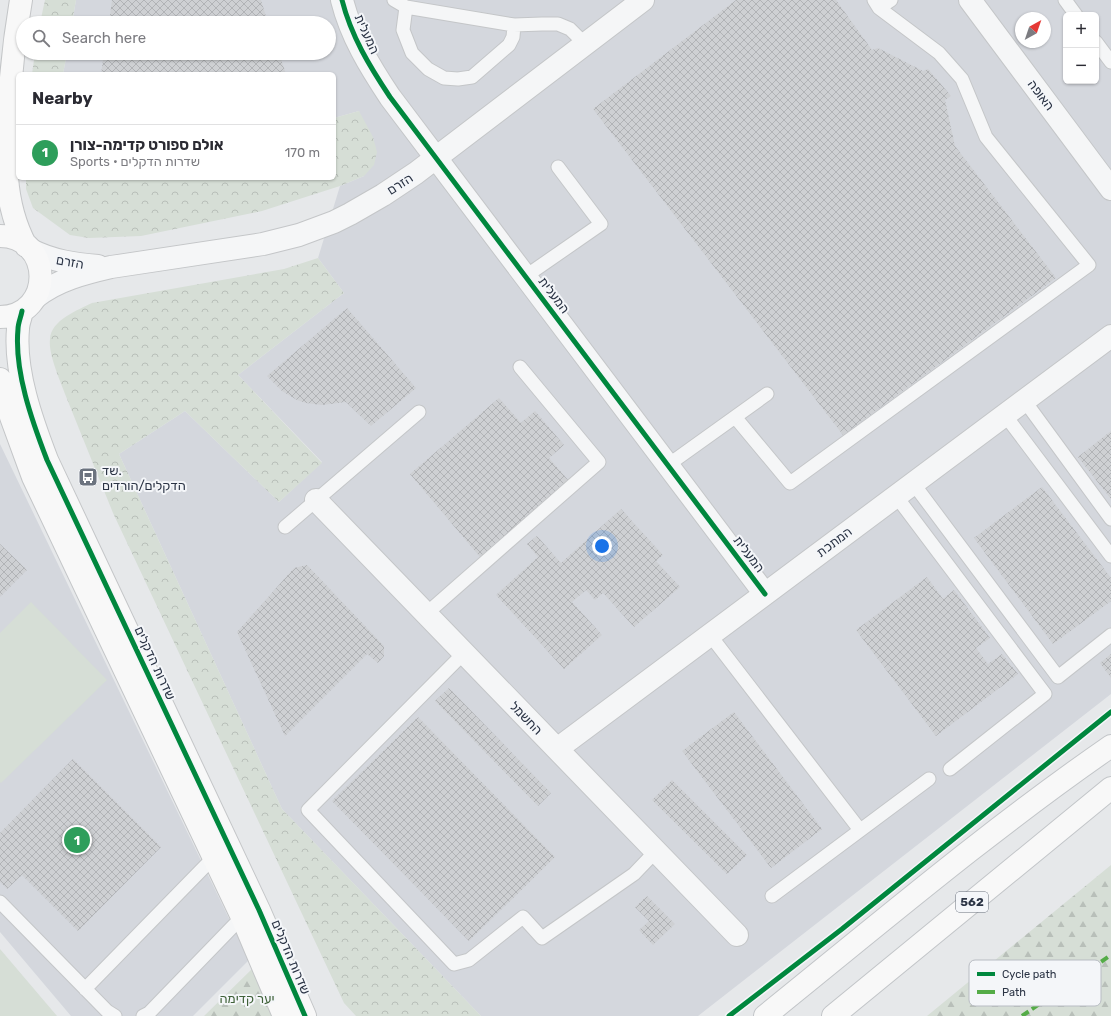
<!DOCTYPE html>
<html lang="en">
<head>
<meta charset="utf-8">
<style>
  body { margin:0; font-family:Rubik,Heebo,sans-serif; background:#f2f2f3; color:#2b2b33 }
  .controls { position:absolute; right:12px; top:12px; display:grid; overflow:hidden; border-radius:6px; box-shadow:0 1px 3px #0004 }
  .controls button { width:36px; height:36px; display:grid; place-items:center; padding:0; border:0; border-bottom:1px solid #e1e1e2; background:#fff; color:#2b2b33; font:20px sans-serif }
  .compass { position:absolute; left:1015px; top:12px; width:36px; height:36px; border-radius:50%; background:#fff; box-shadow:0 1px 3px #0004; rotate:40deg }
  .you { position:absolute; left:602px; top:546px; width:14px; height:14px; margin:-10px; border:3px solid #fff; border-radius:50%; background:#1a73e8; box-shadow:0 0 0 6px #1a73e833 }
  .badge { display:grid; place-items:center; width:26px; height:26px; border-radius:50%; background:#1a73e8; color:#fff; font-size:13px; font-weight:700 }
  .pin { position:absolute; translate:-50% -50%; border:2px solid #fff; box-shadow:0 1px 4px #0006 }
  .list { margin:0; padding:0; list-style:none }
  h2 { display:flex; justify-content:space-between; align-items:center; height:52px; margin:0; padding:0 16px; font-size:17px }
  h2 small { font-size:13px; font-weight:400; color:#7c7c81 }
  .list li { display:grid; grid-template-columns:26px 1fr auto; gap:12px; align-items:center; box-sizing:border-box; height:56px; padding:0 16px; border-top:1px solid #e1e1e2 }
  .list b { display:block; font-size:15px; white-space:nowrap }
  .list p { margin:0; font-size:13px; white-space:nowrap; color:#7c7c81 }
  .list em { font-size:13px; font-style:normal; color:#7c7c81 }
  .icon { flex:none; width:22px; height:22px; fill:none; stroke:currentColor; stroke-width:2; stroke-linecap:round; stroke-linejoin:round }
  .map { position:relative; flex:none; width:1111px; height:1016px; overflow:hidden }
  .search { position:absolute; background:#fff; box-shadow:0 1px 3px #0004; left:16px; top:16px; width:320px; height:44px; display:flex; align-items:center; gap:10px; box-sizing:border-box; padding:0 14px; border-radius:22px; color:#7c7c81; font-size:15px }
  .panel { position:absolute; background:#fff; box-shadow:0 1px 3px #0004; left:16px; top:72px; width:320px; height:108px; border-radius:6px }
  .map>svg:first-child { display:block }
</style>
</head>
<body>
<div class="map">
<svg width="1111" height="1016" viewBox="0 0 1111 1016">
  <defs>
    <pattern id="forest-firs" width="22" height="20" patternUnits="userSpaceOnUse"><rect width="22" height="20" fill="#d6ded6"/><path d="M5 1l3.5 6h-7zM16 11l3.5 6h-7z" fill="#b8bfb9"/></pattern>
    <pattern id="park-crowns" width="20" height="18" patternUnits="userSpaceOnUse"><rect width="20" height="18" fill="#d6ded6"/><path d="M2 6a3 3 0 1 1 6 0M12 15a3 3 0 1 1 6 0" fill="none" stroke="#b8bfb9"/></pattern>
    <pattern id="building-cross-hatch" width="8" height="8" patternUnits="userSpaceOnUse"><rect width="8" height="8" fill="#ced0d3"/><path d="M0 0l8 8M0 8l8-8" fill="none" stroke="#b1b3b6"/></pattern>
  </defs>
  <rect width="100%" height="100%" fill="#e6e8ea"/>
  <path fill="#d4d7dd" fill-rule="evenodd" d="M76,0h1035v694l-413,322h-217l-199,-207 -163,-355 66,-43 94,91 43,-40 -84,-87 106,-82 -26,-35 22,-72 24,-10 -5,-65 -25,7v-44h-271l4,-21h262v-30h-257zM1066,15h30v66h-30zM1021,18h24v24h-24z
    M0,444l249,516 -56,56h-122l-71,-84z"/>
  <path fill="url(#forest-firs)" d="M1111,865v151h-184z
    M253,968l21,48h-70z"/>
  <path fill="url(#park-crowns)" d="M45,0h31l-4,23h-32z
    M35,53h32l-4,21h-31z
    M359,111l14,26 4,15 -3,13 -10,11 -24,10 -78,25 -121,25 -52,2 -19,-3 -37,-27 -7,-19v-11h308v-60z
    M318,258l26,35 -106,82 84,88 -43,39 -94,-91 -66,43 163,355 199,207h-125l-12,-13 -231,-490c-16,-40 -32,-79 -48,-119 -5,-14 -17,-40 -15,-55 1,-19 28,-29 42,-36l192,-34z"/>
  <path fill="#d6ded6" d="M31,602l76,78 -106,103 -1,-1v-149z
    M0,949l57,67h-57z"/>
  <path fill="url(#building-cross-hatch)" d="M112,0h149l7,23h-159z
    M736,0h100l36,50 6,-2 45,23 5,-2 23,27 -6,4 10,46 101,132 -213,157 -250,-326z
    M104,53h175l7,21h-185z
    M347,308l69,80 -45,38 -25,-24 -24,3 -16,-2 -9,-3 -15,-9 -15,-15z
    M499,398l22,25 14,-12 29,34 -15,13 20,23 -89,76 -70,-83z
    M1111,431v68l-33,-42z
    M1042,487l69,91v23l-58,43 -79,-106z
    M621,509l42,46 -7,6 24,26 -46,40 -31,-34 -8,7 -9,-10 -14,12 30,33 -38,34 -68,-74 42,-38 -11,-13 10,-8 24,27z
    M0,544l27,26 -27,27z
    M307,565l77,81v10l-6,7 -11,-9 -82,82 -48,-104 57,-64z
    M927,577l16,22 11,-9 36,48 -14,10 12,16 14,-10 16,20 -82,62 -80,-106z
    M1111,654v24l-11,-15z
    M449,688l102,105 -13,13 -103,-105z
    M734,712l88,117 -51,39 -89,-117z
    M418,717l137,140 -86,84 -137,-140z
    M73,759l88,88 -83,84 -56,-56 -15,14 -7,-7v-49z
    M672,780l75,75 -20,19 -75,-74z
    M647,896l28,28 -22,21 -14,-15 10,-9 -14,-14z"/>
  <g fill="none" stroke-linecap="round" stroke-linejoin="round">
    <defs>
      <path id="lane" d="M394,0l12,7 108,18 28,-1h16l12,5 15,15
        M1065,0l11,15
        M406,7l-3,23 9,23 16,16 16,9 14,1 14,-2 37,-32 4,-8 1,-12
        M879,8l12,-8
        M1096,42l15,20
        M526,276l75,-52 -43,-57
        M1024,400l87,119
        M1005,415l106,141
        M735,417l55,66 299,-218 -103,-128 -24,-58 -23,-26 -60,-45 -5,-8
        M668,465l99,-71
        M913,483l145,194 53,-42
        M896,496l149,198 -95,75
        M285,527l134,-115
        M426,614l173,-152 -79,-95
        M710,635l150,195
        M464,653l-156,157 146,154 15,-4 54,-43 19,21 92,-64 22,-23
        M772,896l157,-117
        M0,902l107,109 8,5
        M85,989l129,-132
        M143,1016l6,-3 93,-96"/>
      <path id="street" d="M342,0c9,36 28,67 48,97l375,497
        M970,0l141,189
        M31,250c21,11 44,14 67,16
        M36,297c21,-17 49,-24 75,-30l152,-23 36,-9 35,-13 16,-8 33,-19 33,-22 227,-173
        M316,500l421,435
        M557,749l554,-413"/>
      <path id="secondary" d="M21,0c-6,35 -10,70 -12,106 -4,49 -7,95 17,140
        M0,236c53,0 55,80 0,81
        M22,311c-1,6 -4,12 -4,18 -4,42 14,92 29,131l212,450 46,106
        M0,379l11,38 22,60 209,440 42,99"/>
      <path id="primary" d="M765,1016c114,-92 226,-187 346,-270
        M833,1016l278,-228"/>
    </defs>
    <use href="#lane" stroke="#c4c6c8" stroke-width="15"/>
    <use href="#street" stroke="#c4c6c8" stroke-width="24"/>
    <use href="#secondary" stroke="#c4c6c8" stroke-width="24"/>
    <use href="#primary" stroke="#c2c5c8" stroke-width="24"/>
    <use href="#lane" stroke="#f5f6f7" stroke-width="13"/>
    <use href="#street" stroke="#f5f6f7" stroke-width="22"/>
    <use href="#secondary" stroke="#f8f8f8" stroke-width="22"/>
    <use href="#primary" stroke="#f8f8f8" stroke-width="22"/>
    <path stroke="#54ac47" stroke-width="4" stroke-dasharray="8 4" stroke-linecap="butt" d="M1022,1016l89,-61"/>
    <defs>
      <path id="cycleway" d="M342,0c9,36 28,67 48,97l375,497
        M22,311c-1,6 -4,12 -4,18 -4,42 14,92 29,131l212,450 46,106
        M729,1016l113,-87 269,-217"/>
    </defs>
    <use href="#cycleway" stroke="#f4f6f9" stroke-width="8"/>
    <use href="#cycleway" stroke="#00873e" stroke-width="5"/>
  </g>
  <defs>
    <symbol id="bus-square" viewBox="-11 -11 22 22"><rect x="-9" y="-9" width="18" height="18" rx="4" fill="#6c737f" stroke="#f4f6f9"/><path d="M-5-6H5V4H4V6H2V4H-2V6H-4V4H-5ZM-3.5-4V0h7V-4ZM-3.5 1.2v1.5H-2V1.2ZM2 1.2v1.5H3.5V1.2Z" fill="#fff"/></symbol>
  </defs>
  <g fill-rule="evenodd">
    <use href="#bus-square" x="77" y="466" width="22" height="22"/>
  </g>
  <g text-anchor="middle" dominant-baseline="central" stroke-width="4" stroke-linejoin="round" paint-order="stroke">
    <rect fill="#f4f6f9" stroke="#676e7b" stroke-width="1" x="956" y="892" width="32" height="20" rx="3"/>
    <g font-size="12" font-weight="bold" fill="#2b3445">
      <text x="972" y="902">562</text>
    </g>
    <g font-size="13" fill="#2b3445" stroke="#f4f6f9">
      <text transform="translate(367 34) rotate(66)">המעלית</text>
      <text transform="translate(1041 95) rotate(53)">האופה</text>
      <text transform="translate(400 184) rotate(-33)">הזרם</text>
      <text transform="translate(70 262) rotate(10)">הזרם</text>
      <text transform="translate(554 295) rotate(53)">המעלית</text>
      <text transform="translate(834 542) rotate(-37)">המתכת</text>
      <text transform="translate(749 554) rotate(53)">המעלית</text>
      <text transform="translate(155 663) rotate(65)">שדרות הדקלים</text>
      <text transform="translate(526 718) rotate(46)">החשמל</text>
      <text transform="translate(291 957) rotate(67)">שדרות הדקלים</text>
    </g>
    <g font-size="13" fill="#2b3445" stroke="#f4f6f9" text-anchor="start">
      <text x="102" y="470">שד.<tspan x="102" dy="15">הדקלים/הורדים</tspan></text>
    </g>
    <g font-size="13" fill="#3f6138" stroke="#f4f6f9">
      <text x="247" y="998">יער קדימה</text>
    </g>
  </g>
  <rect x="969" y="960" width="132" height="46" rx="6" fill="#f4f6f9" stroke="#b8bcc3" stroke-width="1"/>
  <rect x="977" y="972" width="18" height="4" fill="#00873e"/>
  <rect x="977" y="990" width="18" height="4" fill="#54ac47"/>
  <g font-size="11" fill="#2b3445">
    <text x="1002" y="978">Cycle path</text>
    <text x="1002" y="996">Path</text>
  </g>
</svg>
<div class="controls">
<button>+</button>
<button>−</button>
</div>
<svg class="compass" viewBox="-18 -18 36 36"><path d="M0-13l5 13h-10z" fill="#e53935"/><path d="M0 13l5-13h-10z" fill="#7c7c81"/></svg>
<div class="you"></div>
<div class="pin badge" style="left:77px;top:840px;background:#2e9e5b">1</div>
<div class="search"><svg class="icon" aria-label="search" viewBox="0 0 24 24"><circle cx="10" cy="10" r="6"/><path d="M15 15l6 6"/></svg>Search here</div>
<section class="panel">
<h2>Nearby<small></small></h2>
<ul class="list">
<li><span class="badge" style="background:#2e9e5b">1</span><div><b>אולם ספורט קדימה-צורן</b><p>Sports · שדרות הדקלים</p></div><em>170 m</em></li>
</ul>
</section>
</div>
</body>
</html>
